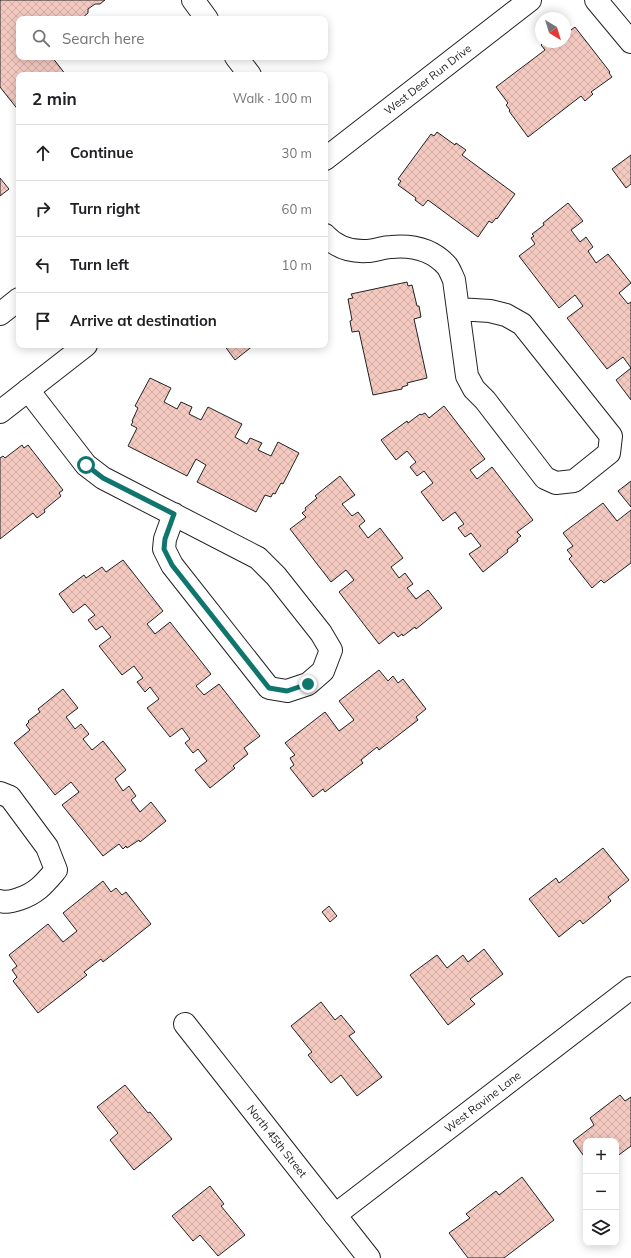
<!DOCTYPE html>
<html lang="en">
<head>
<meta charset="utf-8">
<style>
  body { margin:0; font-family:Mulish,sans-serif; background:#f2f2f2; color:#202124 }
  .controls { position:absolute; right:12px; bottom:12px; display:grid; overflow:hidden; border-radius:8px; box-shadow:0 2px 10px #0003 }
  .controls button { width:36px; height:36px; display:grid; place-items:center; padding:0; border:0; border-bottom:1px solid #e0e0e0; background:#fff; color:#202124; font:20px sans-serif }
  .compass { position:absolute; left:535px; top:12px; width:36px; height:36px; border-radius:50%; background:#fff; box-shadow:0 2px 10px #0003; rotate:142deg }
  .stop { position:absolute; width:12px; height:12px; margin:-9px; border:3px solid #0f766e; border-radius:50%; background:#fff }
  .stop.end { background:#0f766e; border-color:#fff; box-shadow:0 1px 4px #0008 }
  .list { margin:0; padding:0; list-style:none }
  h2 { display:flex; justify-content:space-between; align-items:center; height:52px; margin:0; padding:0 16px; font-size:17px }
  h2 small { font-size:13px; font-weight:400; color:#757577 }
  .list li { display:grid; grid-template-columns:26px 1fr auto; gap:12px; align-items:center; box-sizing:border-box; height:56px; padding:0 16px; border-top:1px solid #e0e0e0 }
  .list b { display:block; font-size:15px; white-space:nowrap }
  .list em { font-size:13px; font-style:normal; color:#757577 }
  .icon { flex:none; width:22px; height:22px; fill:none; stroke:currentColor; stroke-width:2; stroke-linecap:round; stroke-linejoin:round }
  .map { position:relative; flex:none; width:631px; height:1258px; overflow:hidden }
  .search { position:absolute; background:#fff; box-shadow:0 2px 10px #0003; left:16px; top:16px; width:312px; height:44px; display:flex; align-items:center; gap:10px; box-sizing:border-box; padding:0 14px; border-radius:8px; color:#757577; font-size:15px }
  .panel { position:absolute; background:#fff; box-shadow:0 2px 10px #0003; left:16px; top:72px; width:312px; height:276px; border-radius:8px }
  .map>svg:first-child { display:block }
</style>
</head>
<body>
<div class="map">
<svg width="631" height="1258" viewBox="0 0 631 1258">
  <defs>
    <pattern id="building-cross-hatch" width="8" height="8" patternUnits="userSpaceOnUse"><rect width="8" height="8" fill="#f3c9c0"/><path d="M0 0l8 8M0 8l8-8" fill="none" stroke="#d0aca5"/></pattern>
  </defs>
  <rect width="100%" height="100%" fill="#fff"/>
  <path fill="url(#building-cross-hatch)" stroke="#222" d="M0,0h105l-5,4h-5l-7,5v4l-7,6h-62v38h33l14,18h5h-52v36l-19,-24z
    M569,27l2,3 4,-3 35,45 -1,1 3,4 -21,15 2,2 -8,7 -4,-5 -53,41 -19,-26 1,-1 -4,-5 2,-2 -12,-16 49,-37 -4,-5 3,-3h21v-12z
    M437,132l18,13 1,-2 10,7 -4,5 53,39 -18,25 -1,-1 -4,5 -3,-2 -11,16 -50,-37 -5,6 -8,-6 1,-2 -18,-13 3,-4 -3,-2 33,-45 3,2z
    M631,155v29l-5,4 -14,-19z
    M0,178l9,11 -9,7z
    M568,203l15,18 -12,9 9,12 6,-5 7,10 -5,4 8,12 12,-9 23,29 -12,10 9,11 3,-2v98l-15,-20 15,-12 -8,-11 -16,12 -40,-51 16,-12 -8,-11 -16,13 -40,-52 16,-12 -4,-6 3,-2 -2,-2 12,-9 -1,-2z
    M407,282l1,4 4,-1 5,21h2l2,11 -7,2 13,59 -20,5 1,2 -6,2v2l-29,6 -14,-64 -7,1 -2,-11 2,-1 -4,-21 5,-1 -2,-4z
    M224,345h30l-19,15z
    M150,378l21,10 -7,14 13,7 4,-7 11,5 -3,7 12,6 7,-13 34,17 -7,13 12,7 3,-6 12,5 -4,7 13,6 7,-14 21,11 -16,31 -2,-1 -6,11 -2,-1 -2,4 -6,-2 -9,17 -59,-30 9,-17 -10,-6 -9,17 -59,-30 9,-18 -6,-3 2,-3 -1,-1 6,-13 -3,-2z
    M444,406l41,53 -15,11 7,9 15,-12 41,53 -16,12 4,4 -4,3 1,2 -11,9 1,2 -25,20 -14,-18 12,-8 -10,-13 -6,4 -7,-9 6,-4 -9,-12 -12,9 -22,-29 12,-9 -9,-12 -7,5 -7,-9 6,-5 -9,-11 -11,9 -15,-20 26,-19 1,2 12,-9 1,1 4,-2 4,5z
    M22,445l2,3 4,-3 35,45 -4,3 2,3 -17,14 1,2 -8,6 -4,-5 -33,26v-81l3,-2 2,2z
    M340,476l15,19 -13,9 10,12 6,-4 7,9 -6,5 9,12 12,-10 23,30 -12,9 8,11 6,-5 8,11 -6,4 9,11 12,-9 14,18 -26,21 -1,-2 -12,9 -1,-2 -4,3 -4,-5 -15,12 -40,-52 15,-12 -8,-10 -15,12 -41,-53 16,-12 -4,-4 4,-3 -1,-2 12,-10 -2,-2z
    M631,481v26l-13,-16z
    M603,503l14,18 14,-11v53l-27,20 -3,-3 -9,8 -23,-29 3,-3 -5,-6 6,-4 -10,-13z
    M123,560l40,51 -16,13 8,10 15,-12 41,52 -15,12 8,9 15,-11 41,52 -16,12 4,6 -15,12 2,2 -25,20 -15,-18 12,-9 -9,-12 -5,4 -8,-10 5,-4 -8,-11 -12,9 -23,-29 12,-9 -9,-12 -5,5 -8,-10 6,-4 -9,-12 -12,9 -23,-29 12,-9 -9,-11 -6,4 -8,-10 7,-5 -10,-11 -12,9 -14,-19 25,-19 2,3 16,-11 4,5z
    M379,670l9,11 5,-5 5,7 5,-4 23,30 -10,8 2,3 -39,30 -2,-3 -16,13 2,3 -38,29 -2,-3 -10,8 -23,-29 4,-3 -4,-7 5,-3 -10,-12 40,-31 14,19 15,-11 -15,-19z
    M63,689l15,19 -12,9 9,12 6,-5 8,10 -6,5 9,11 11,-9 23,29 -11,9 8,12 6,-5 7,10 -5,4 9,12 11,-10 15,19 -26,21 -1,-2 -12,8 -1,-2 -3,3 -4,-5 -16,12 -41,-51 17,-13 -8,-10 -16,13 -41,-52 16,-13 -4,-5 3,-3 -1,-1 12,-9 -2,-3z
    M603,848l26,32 -21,17 3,4 -28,23 -3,-4 -21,17 -30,-38 27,-21 3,5z
    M103,881l8,11 5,-4 6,7 4,-3 25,32 -48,38 -2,-3 -17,13 3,3 -49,38 -25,-32 4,-4 -5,-7 5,-4 -8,-11 39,-31 15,18 14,-11 -14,-18z
    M329,906l8,10 -7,6 -8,-10z
    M484,949l19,25 -33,25 5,5 -27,21 -38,-50 27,-20 10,13 16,-13 5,7z
    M321,1002l14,18 6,-5 14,17 -6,4 33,41 -25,19 -16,-21 -10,8 -23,-28 4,-3 -21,-26z
    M125,1085l23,28 2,-1 22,27 -38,31 -24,-30 8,-7 -21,-26z
    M620,1095l5,6 6,-4v49l-15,11v-16h-30v18l-13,-18 21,-16 -4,-7z
    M522,1177l32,43 -50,38h-36l-19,-25 21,-15 -4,-4 30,-23 3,4z
    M210,1186l14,18 -3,2 24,29 -27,21 -18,-21 -7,6 -21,-25z"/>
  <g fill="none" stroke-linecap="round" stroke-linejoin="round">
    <defs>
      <g id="minor">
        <path d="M193,0l14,19"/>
        <path d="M596,0l35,42"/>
        <path d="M236,57l14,18"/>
        <path id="s1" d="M325,159l205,-159"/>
        <path d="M325,235c11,12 25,17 42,16 8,0 16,-4 24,-4 21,-2 41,2 56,19 3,4 5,10 7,14l13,96 7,13 11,11 60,78 11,5 18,-2 35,-28 2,-17 -89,-112 -16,-9 -16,-4 -32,-2"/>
        <path d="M0,314l19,-15"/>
        <path d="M28,390l58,75 17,13 155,80 18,18 45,57 10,17 -8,21 -15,13 -21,7 -18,-3 -97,-123 -8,-16 1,-10 9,-25"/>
        <path d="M0,412l86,-67"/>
        <path d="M0,793l10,4 37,50 9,23c-12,14 -19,23 -37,29 -7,2 -12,4 -19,2"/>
        <path id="s2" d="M185,1024l184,234"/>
        <path id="s3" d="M335,1215l296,-227"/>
      </g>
    </defs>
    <use href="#minor" stroke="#222" stroke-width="24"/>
    <use href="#minor" stroke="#fff" stroke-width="22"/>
  </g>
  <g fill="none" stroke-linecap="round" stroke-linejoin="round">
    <path stroke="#0f766e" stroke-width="5" d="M86,465l17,13 71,36 -9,25 -1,10 8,16 97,123 18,3 21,-7"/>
  </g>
  <g text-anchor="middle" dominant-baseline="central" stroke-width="3" stroke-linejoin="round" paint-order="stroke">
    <g font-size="11" fill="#222" stroke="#fff">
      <text stroke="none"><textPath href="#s1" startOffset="130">West Deer Run Drive</textPath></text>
      <text stroke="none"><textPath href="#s3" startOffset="186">West Ravine Lane</textPath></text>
      <text stroke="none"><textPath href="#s2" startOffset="149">North 45th Street</textPath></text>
    </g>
  </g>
</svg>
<div class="controls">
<button>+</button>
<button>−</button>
<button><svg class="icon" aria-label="layers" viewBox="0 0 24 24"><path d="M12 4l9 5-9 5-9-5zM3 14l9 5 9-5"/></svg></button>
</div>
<svg class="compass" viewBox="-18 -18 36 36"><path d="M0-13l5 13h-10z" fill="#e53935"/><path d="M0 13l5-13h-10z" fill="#757577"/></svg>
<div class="stop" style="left:86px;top:465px"></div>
<div class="stop end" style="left:308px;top:684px"></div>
<div class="search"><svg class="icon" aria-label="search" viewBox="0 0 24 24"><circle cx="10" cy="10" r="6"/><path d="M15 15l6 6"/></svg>Search here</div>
<section class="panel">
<h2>2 min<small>Walk · 100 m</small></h2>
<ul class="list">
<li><svg class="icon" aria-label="ahead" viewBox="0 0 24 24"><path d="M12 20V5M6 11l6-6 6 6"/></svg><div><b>Continue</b></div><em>30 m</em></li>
<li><svg class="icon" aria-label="right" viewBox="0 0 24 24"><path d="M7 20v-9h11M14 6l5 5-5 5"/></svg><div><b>Turn right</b></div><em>60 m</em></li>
<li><svg class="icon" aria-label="left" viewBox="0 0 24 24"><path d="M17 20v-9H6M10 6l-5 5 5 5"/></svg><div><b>Turn left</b></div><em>10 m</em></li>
<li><svg class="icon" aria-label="arrive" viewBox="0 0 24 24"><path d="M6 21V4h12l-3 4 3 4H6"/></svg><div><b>Arrive at destination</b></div></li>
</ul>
</section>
</div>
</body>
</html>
